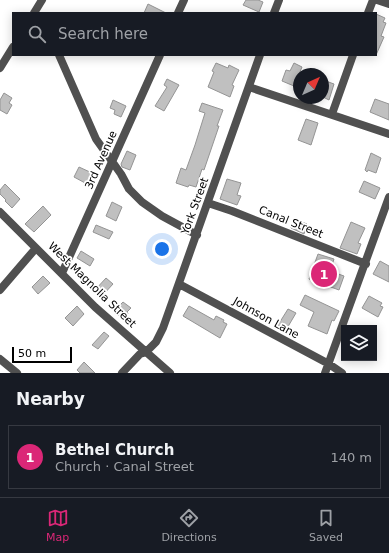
<!DOCTYPE html>
<html lang="en">
<head>
<meta charset="utf-8">
<style>
  body { margin:0; font-family:"DejaVu Sans",sans-serif; background:#242831; color:#f1f3f6 }
  .controls { position:absolute; right:12px; bottom:12px; display:grid; overflow:hidden; border-radius:0px; box-shadow:0 2px 10px #0003 }
  .controls button { width:36px; height:36px; display:grid; place-items:center; padding:0; border:0; border-bottom:1px solid #363941; background:#171b24; color:#f1f3f6; font:20px sans-serif }
  .compass { position:absolute; left:293px; top:68px; width:36px; height:36px; border-radius:50%; background:#171b24; box-shadow:0 2px 10px #0003; rotate:44deg }
  .scale { position:absolute; left:12px; bottom:10px; width:60px; box-sizing:border-box; padding-left:4px; border:2px solid #000; border-top:0; font-size:11px; line-height:14px; white-space:nowrap; color:#000; -webkit-text-stroke:3px #fff; paint-order:stroke }
  .you { position:absolute; left:162px; top:249px; width:14px; height:14px; margin:-10px; border:3px solid #fff; border-radius:50%; background:#1a73e8; box-shadow:0 0 0 6px #1a73e833 }
  .badge { display:grid; place-items:center; width:26px; height:26px; border-radius:50%; background:#db2777; color:#fff; font-size:13px; font-weight:700 }
  .pin { position:absolute; translate:-50% -50%; border:2px solid #fff; box-shadow:0 1px 4px #0006 }
  .list { margin:0; padding:0; list-style:none }
  h2 { display:flex; justify-content:space-between; align-items:center; height:52px; margin:0; padding:0 16px; font-size:17px }
  h2 small { font-size:13px; font-weight:400; color:#9ea1a6 }
  .list li { display:grid; grid-template-columns:26px 1fr auto; gap:12px; align-items:center; box-sizing:border-box; height:64px; margin:0 8px 8px; padding:0 8px; border:1px solid #363941; border-radius:0px }
  .list b { display:block; font-size:15px; white-space:nowrap }
  .list p { margin:0; font-size:13px; white-space:nowrap; color:#9ea1a6 }
  .list em { font-size:13px; font-style:normal; color:#9ea1a6 }
  .icon { flex:none; width:22px; height:22px; fill:none; stroke:currentColor; stroke-width:2; stroke-linecap:round; stroke-linejoin:round }
  .map { position:relative; flex:none; width:389px; height:373px; overflow:hidden }
  .search { position:absolute; background:#171b24; box-shadow:0 2px 10px #0003; left:12px; right:12px; top:12px; height:44px; display:flex; align-items:center; gap:10px; box-sizing:border-box; padding:0 14px; border-radius:0px; color:#9ea1a6; font-size:15px }
  .sheet { height:124px; background:#171b24 }
  nav { display:flex; justify-content:space-around; align-items:center; box-sizing:border-box; height:56px; border-top:1px solid #363941; background:#171b24; font-size:11px; color:#9ea1a6 }
  nav a { display:grid; justify-items:center; gap:2px }
  nav .on { color:#db2777 }
  .map>svg:first-child { display:block }
</style>
</head>
<body>
<div class="map">
<svg width="389" height="373" viewBox="0 0 389 373">
  <rect width="100%" height="100%" fill="#fff"/>
  <path fill="#c0c0c0" stroke="#949494" d="M246,0h12l5,2 -4,10 -16,-7z
    M148,4l18,9h-22z
    M376,14l9,4 -2,4 3,1 -5,13 3,1 -8,18z
    M216,63l12,5 1,-3 10,5 -7,15 2,1 -4,11 -22,-10 6,-15 -2,-1z
    M294,63l8,4 -8,19 -12,-5 4,-11 4,1z
    M167,79l12,6 -15,26 -9,-5 12,-19 -3,-2z
    M323,80l11,4 -5,16 -6,-3z
    M4,93l8,5 -3,5 3,2 -5,9 -7,-4v-10z
    M375,99l14,5v16l-19,-8z
    M113,100l13,6 -5,11 -7,-3 1,-4 -5,-2z
    M202,103l21,7 -6,16h2l-15,44 -2,-1 -6,18 -7,-2 -1,2 -12,-4 5,-15 5,2 9,-25 10,-32 -6,-2z
    M306,119l12,4 -7,22 -13,-5z
    M127,151l9,4 -6,15 -8,-3 -1,-3z
    M371,153l10,5 -5,15 -8,-3 -1,2 -2,-2z
    M79,167l13,6 -5,11 -13,-7z
    M227,179l14,4 -4,12 4,1 -4,9 -17,-6z
    M364,181l16,7 -5,11 -16,-7z
    M5,184l15,15 -8,9 -7,-7 1,-1 -6,-6v-4z
    M112,202l10,5 -6,14 -10,-5z
    M43,206l8,9 -17,17 -9,-8z
    M294,219l13,5 -3,10 -13,-6z
    M351,222l14,6 -7,15 3,1 -4,10 -17,-6z
    M96,225l17,7 -4,7 -16,-7z
    M81,251l13,8 -4,7 -13,-8z
    M318,254l16,5 -4,12 14,5 -5,14 -30,-11z
    M380,261l9,5v16l-16,-8z
    M43,276l7,7 -12,11 -6,-7z
    M106,278l7,6 -11,12 -7,-6z
    M305,295l34,16 -5,10 -2,-1 -5,14 -19,-8 6,-14 -14,-7z
    M369,296l13,7 -2,3 3,1 -5,10 -16,-9z
    M123,302l8,6 -4,4 1,2 -5,5 -9,-8z
    M77,306l7,8 -11,12 -8,-8z
    M189,306l25,14 2,-4 8,4 -1,2 4,2 -7,14 -37,-22z
    M288,309l8,4 -10,17 -8,-5z
    M104,332l5,4 -11,13 -6,-4z
    M84,362l11,11h-15l-3,-3z"/>
  <g fill="none" stroke-linecap="round" stroke-linejoin="round">
    <path stroke="#505050" stroke-width="8" d="M377,0l12,4
      M34,13l8,-13
      M178,13l6,-13
      M274,13l5,-13
      M368,13l5,-13
      M59,55l37,84 25,35 8,15 13,13 20,14 35,19
      M0,68l13,-21
      M249,87l140,47
      M332,114l21,-59
      M208,203l24,8 134,53
      M0,212l95,95 75,66
      M62,273l98,-218
      M179,284l150,80 13,9
      M0,290l36,-42
      M0,359l17,14
      M122,373l18,-19 6,-2 10,-10 7,-14 97,-273
      M325,373l64,-176"/>
  </g>
  <g text-anchor="middle" dominant-baseline="central" stroke-width="3.5" stroke-linejoin="round" paint-order="stroke">
    <g font-size="11" fill="#000" stroke="#fff">
      <text transform="translate(101 160) rotate(-66)">3rd Avenue</text>
      <text transform="translate(195 206) rotate(-70)">York Street</text>
      <text transform="translate(291 222) rotate(22)">Canal Street</text>
      <text transform="translate(92 285) rotate(44)">West Magnolia Street</text>
      <text transform="translate(266 318) rotate(29)">Johnson Lane</text>
    </g>
  </g>
</svg>
<div class="controls">
<button><svg class="icon" aria-label="layers" viewBox="0 0 24 24"><path d="M12 4l9 5-9 5-9-5zM3 14l9 5 9-5"/></svg></button>
</div>
<svg class="compass" viewBox="-18 -18 36 36"><path d="M0-13l5 13h-10z" fill="#e53935"/><path d="M0 13l5-13h-10z" fill="#9ea1a6"/></svg>
<div class="scale">50 m</div>
<div class="you"></div>
<div class="pin badge" style="left:324px;top:274px">1</div>
<div class="search"><svg class="icon" aria-label="search" viewBox="0 0 24 24"><circle cx="10" cy="10" r="6"/><path d="M15 15l6 6"/></svg>Search here</div>
</div>
<section class="sheet">
<h2>Nearby<small></small></h2>
<ul class="list">
<li><span class="badge">1</span><div><b>Bethel Church</b><p>Church · Canal Street</p></div><em>140 m</em></li>
</ul>
</section>
<nav>
<a class="on"><svg class="icon" aria-label="map" viewBox="0 0 24 24"><path d="M3 6l6-2 6 2 6-2v14l-6 2-6-2-6 2zM9 4v14M15 6v14"/></svg>Map</a>
<a><svg class="icon" aria-label="directions" viewBox="0 0 24 24"><path d="M12 3l9 9-9 9-9-9zM9 14v-3h6M13 9l2 2-2 2"/></svg>Directions</a>
<a><svg class="icon" aria-label="saved" viewBox="0 0 24 24"><path d="M7 4h10v16l-5-4-5 4z"/></svg>Saved</a>
</nav>
</body>
</html>
